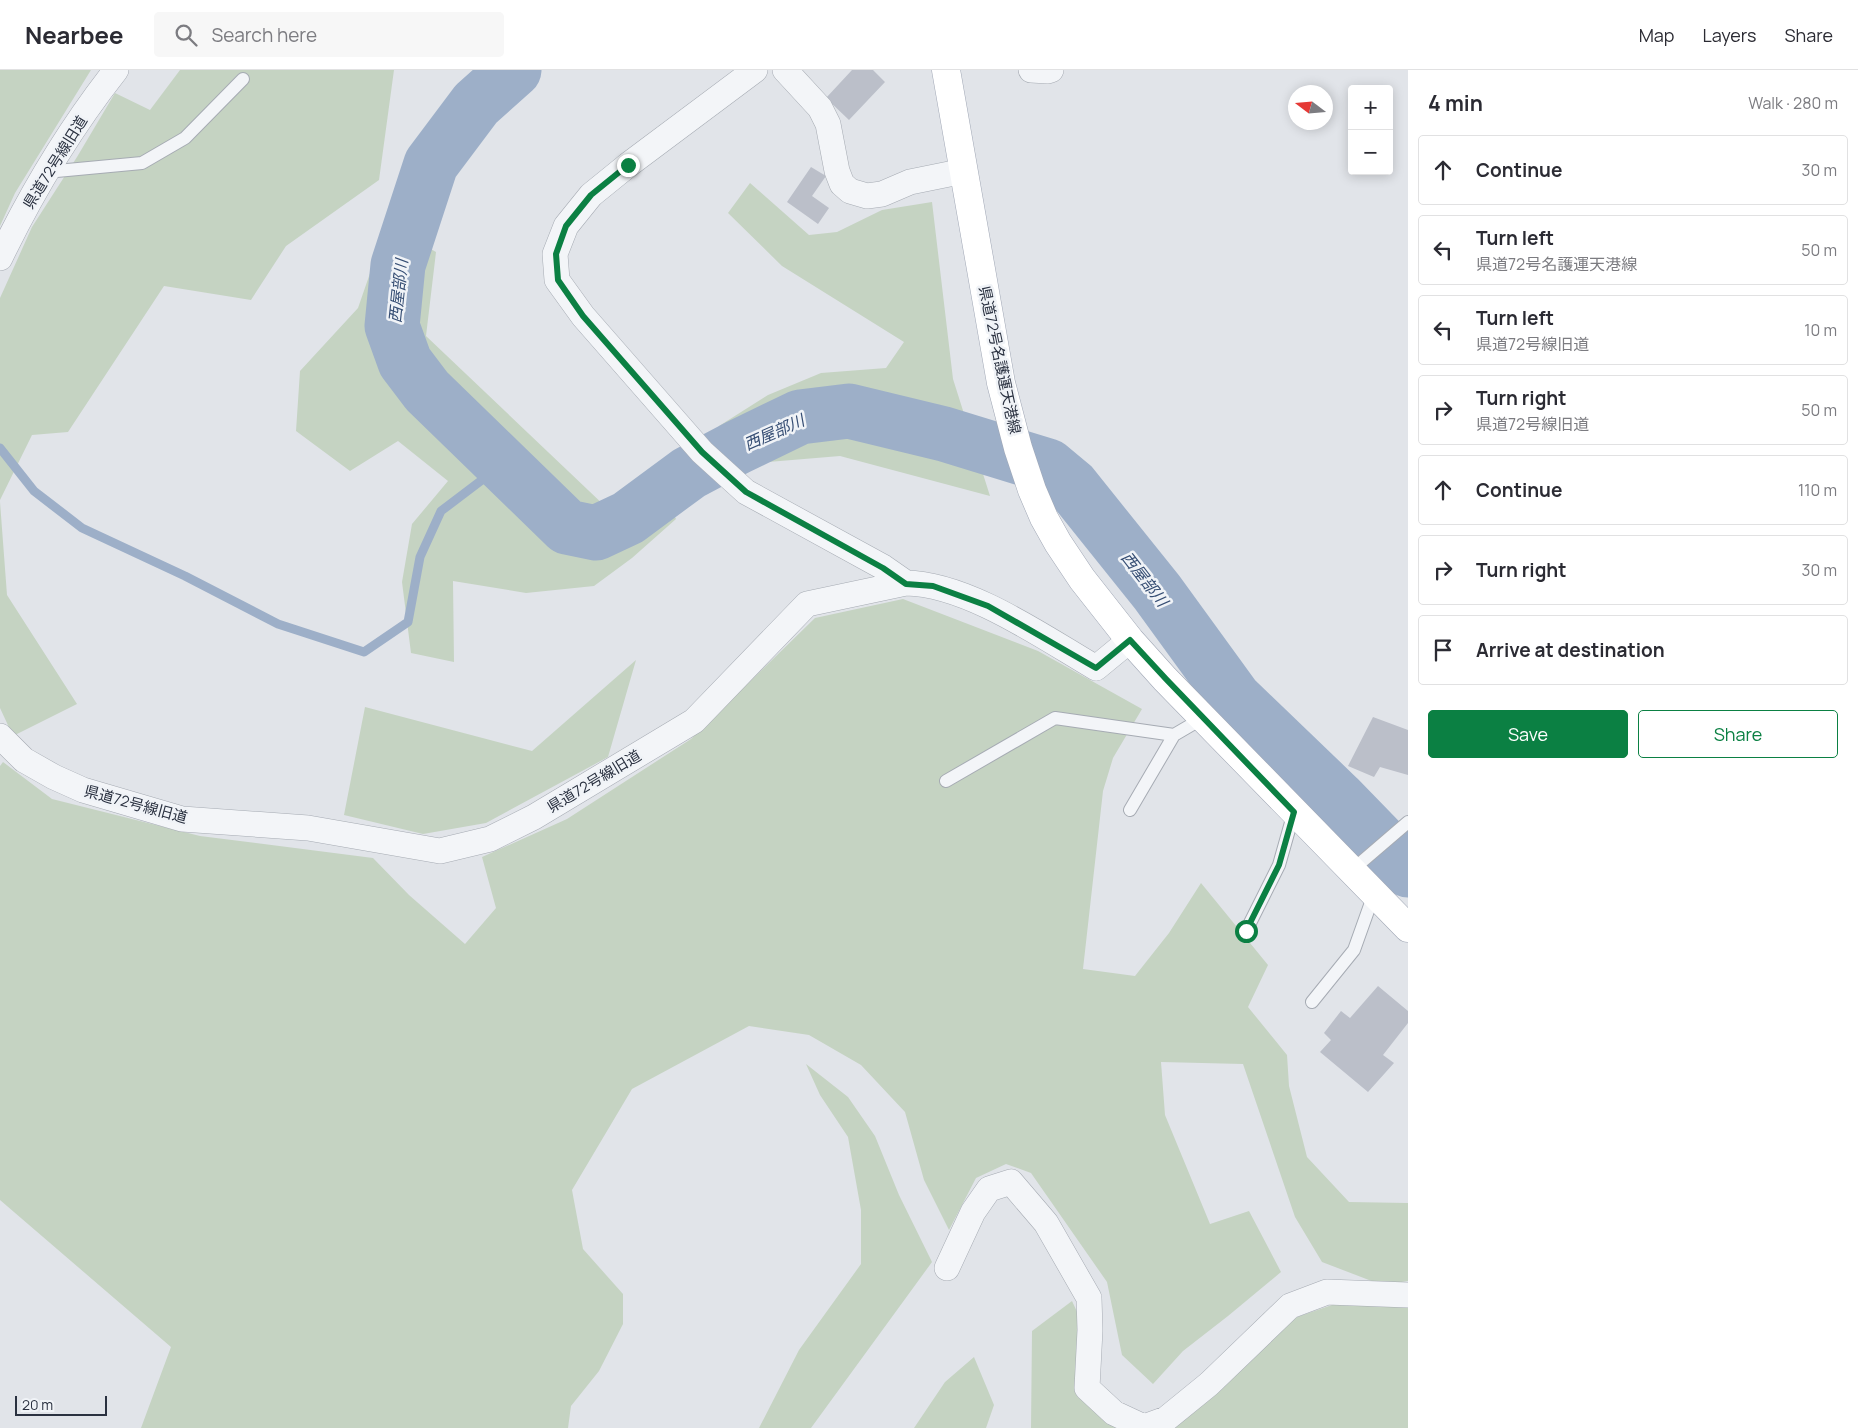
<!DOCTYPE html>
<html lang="en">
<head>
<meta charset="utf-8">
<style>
  body { margin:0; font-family:Manrope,"Noto Sans JP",sans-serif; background:#f7f7f7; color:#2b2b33 }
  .controls { position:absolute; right:15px; top:15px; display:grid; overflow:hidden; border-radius:5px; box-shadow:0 2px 12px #0003 }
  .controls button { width:45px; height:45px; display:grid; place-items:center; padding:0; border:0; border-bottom:1px solid #e1e1e2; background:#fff; color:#2b2b33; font:25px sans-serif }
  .compass { position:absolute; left:1288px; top:15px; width:45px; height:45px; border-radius:50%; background:#fff; box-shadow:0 2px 12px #0003; rotate:286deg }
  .scale { position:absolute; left:15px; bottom:12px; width:92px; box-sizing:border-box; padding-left:5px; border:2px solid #2a3140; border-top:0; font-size:14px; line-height:18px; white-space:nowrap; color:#2a3140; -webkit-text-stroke:4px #f0f3f7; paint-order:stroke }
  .stop { position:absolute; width:15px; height:15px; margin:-11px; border:4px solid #0b8043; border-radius:50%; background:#fff }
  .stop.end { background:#0b8043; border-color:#fff; box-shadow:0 1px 5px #0008 }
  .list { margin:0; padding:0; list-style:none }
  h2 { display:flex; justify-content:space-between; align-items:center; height:65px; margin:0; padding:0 20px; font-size:21px }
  h2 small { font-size:16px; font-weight:400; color:#7c7c81 }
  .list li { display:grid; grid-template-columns:32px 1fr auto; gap:15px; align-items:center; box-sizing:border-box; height:70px; margin:0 10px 10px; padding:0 10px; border:1px solid #e1e1e2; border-radius:5px }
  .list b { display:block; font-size:19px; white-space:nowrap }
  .list p { margin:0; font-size:16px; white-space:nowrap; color:#7c7c81 }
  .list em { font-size:16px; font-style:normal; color:#7c7c81 }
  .actions { display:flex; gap:10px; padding:15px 20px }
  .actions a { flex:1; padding:11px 0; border:1px solid #0b8043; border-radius:5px; text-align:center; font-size:18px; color:#0b8043 }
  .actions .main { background:#0b8043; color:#fff }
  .icon { flex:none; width:28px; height:28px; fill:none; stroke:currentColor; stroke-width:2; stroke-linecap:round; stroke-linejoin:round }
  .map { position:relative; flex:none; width:1408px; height:1358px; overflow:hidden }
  header { display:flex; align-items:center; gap:30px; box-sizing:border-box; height:70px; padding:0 25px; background:#fff; border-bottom:1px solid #e1e1e2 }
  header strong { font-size:24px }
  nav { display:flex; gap:28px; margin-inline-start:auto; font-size:18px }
  .search { width:350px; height:45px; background:#f7f7f7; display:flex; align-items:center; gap:12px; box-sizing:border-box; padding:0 18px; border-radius:5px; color:#7c7c81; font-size:19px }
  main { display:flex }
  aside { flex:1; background:#fff }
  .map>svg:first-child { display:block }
</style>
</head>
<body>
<header>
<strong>Nearbee</strong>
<div class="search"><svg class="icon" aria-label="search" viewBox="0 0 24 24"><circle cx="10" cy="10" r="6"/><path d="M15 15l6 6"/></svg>Search here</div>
<nav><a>Map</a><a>Layers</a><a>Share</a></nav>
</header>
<main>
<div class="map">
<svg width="1408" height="1358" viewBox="0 0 1408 1358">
  <rect width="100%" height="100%" fill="#e1e4e9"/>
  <path fill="#c5d3c2" d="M0,0h91l-76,123 -15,33z
    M180,0h214l-15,110 -93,66 -35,54 -87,-14 -96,146 -36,3 -32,65v-202l32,-71 45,-70 38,-64 35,17z
    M750,113l59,52 28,-3 45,-22 50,-8 21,177 37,117 -150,-40 -72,6 -49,-36 49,-31 53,-22 65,-5 18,-26 -122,-76 -54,-53z
    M387,154l49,28 -10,84 182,173 50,-27 18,37 -44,39 -38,28 -68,7 -73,-12 1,81 -43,-9 -9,-71 10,-58 36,-43 -50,-40 -48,30 -54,-40 4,-60 58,-63z
    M0,432l7,93 70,109 -64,32 -13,-28z
    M903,529l135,52 104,58 -29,49 -10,33 -20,178 52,7 34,-43 32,-50 67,82 -20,42 39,48 2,31 18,71 42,45 59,1v78l-26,4 -60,-23 -27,-45 -52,-153 -82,-2 4,53 45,109 39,-13 32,61 -53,44 -45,35 -30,33 -31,-29 -15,-73 -76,-109 -25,-9 -30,14 -27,52 -25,-50 -19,-68 -44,-47 -52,-30 -60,-9 -117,63 -60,101 11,59 40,45v30l-24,47 -28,35 -3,22h-427l30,-81 -171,-147v-434l3,-4 49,37 148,37 173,22 36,37 56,49 31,-36 -14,-51 85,-38 124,-80 124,-121z
    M636,590l-28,97 -122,66 -63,11 -79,-19 21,-108 167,44z
    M806,994l42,33 27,39 24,59 33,67 -121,166h-52l40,-78 62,-86v-54l-13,-73 -28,-42z
    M1072,1231l7,15 -2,80 34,28 11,4h-91l1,-97z
    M1332,1235l76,1v122h-235l121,-110z
    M974,1287l20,48 -8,23h-72l31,-46z"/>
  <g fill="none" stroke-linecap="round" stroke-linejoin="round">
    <path stroke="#9dafc8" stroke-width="9" d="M0,378l34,43 48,37 103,48 93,48 86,28 44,-30 12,-65 21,-46 62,-47"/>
    <path stroke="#9dafc8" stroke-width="55" d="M514,0l-38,34 -45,60 -33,101 -6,61 13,36 22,29 140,136 29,6 32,-15 61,-45 49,-26 62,-30 49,-6 95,23 104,32 24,20 85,106 77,106 104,100 70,72"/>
  </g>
  <path fill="#bbbfc9" d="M852,0h21l12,12 -36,38 -23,-22z
    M811,97l15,9 -14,20 17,12 -11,16 -31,-22z
    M1373,647l35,13v45l-28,-8 -6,10 -26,-11z
    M1378,916l30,25v12l-25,32 11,8 -26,29 -48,-40 11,-12 -7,-7 17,-22 9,7z"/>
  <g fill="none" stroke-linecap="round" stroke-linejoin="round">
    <defs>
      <path id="service" d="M46,102l96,-9 43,-25 58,-59
        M946,711l109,-63 119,17 29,-17
        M1130,740l44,-75
        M1351,801l57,-49
        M1246,861l33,-66 15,-53
        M1312,932l42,-52 20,-56"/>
      <path id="minor" d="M755,0l-127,95 -37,30 -25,31 -11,28 2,26 26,36 119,136 44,40 137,75 23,16
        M785,0l35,38 8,16 9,47 5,13 8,7 17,5 15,-2 28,-12 54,-11
        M1031,0l17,1 3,-1
        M0,188c32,-66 71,-131 116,-188
        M0,666l24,24 30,17 29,13 99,29 126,9 132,23 50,-12 44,-22 160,-96 113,-117 99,-21c62,1 137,54 190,85l34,-28
        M947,1198l26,-56 16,-23 22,-7 35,41 43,75 1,32 -3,58 27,25 30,14 22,-8 43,-35 81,-78 37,-14 81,3"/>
      <path id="primary" d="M946,0l55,313 17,65 14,42 12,28 14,25 24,36 48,61 35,39 243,249"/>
    </defs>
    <use href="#service" stroke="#a6abb3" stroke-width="14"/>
    <use href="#minor" stroke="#a6abb3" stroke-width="26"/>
    <use href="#primary" stroke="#a0a7b5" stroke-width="29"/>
    <use href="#service" stroke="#f3f5f8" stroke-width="12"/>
    <use href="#minor" stroke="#f3f5f8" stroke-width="25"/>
    <use href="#primary" stroke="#fff" stroke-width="28"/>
  </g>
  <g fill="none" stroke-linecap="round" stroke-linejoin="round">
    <path stroke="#0b8043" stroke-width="6" d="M628,95l-37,30 -25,31 -10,28 2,26 25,36 119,136 44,40 137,76 23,16 27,2 55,20 108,62 34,-28 36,39 128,133 -15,53 -33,66"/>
  </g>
  <g text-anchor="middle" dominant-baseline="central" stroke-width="5" stroke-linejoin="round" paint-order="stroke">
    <g font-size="15" fill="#2a3140" stroke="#f0f3f7">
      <text transform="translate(55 92) rotate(-58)">県道72号線旧道</text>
      <text transform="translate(1000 290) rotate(78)">県道72号名護運天港線</text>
      <text transform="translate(594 711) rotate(-31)">県道72号線旧道</text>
      <text transform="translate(136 734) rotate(15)">県道72号線旧道</text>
    </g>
    <g font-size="16" font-style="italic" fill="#354d73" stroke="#f0f3f7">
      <text transform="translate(398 221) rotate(-84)">西屋部川</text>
      <text transform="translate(774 362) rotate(-24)">西屋部川</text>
      <text transform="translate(1145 509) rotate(52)">西屋部川</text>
    </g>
  </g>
</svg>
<div class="controls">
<button>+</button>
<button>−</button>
</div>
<svg class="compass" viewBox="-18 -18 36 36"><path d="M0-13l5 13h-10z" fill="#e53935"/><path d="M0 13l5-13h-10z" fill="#7c7c81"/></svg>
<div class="scale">20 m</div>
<div class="stop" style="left:1246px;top:861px"></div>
<div class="stop end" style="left:628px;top:95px"></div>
</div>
<aside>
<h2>4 min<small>Walk · 280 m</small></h2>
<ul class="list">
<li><svg class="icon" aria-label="ahead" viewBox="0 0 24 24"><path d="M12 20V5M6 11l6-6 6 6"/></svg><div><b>Continue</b></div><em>30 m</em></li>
<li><svg class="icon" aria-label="left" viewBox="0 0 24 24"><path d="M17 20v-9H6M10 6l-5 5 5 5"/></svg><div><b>Turn left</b><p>県道72号名護運天港線</p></div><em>50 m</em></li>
<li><svg class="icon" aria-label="left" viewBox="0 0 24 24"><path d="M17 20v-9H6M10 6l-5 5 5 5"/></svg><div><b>Turn left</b><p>県道72号線旧道</p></div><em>10 m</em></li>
<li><svg class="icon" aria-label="right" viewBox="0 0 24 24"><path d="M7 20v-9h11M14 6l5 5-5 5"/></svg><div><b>Turn right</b><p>県道72号線旧道</p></div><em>50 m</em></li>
<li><svg class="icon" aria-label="ahead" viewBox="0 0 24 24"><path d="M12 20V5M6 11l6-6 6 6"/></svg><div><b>Continue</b></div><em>110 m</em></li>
<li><svg class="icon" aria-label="right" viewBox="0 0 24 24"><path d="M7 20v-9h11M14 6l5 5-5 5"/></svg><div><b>Turn right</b></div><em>30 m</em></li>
<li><svg class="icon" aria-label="arrive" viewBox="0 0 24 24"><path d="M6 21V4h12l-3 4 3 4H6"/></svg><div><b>Arrive at destination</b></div></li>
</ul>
<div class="actions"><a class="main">Save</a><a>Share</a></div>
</aside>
</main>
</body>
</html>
